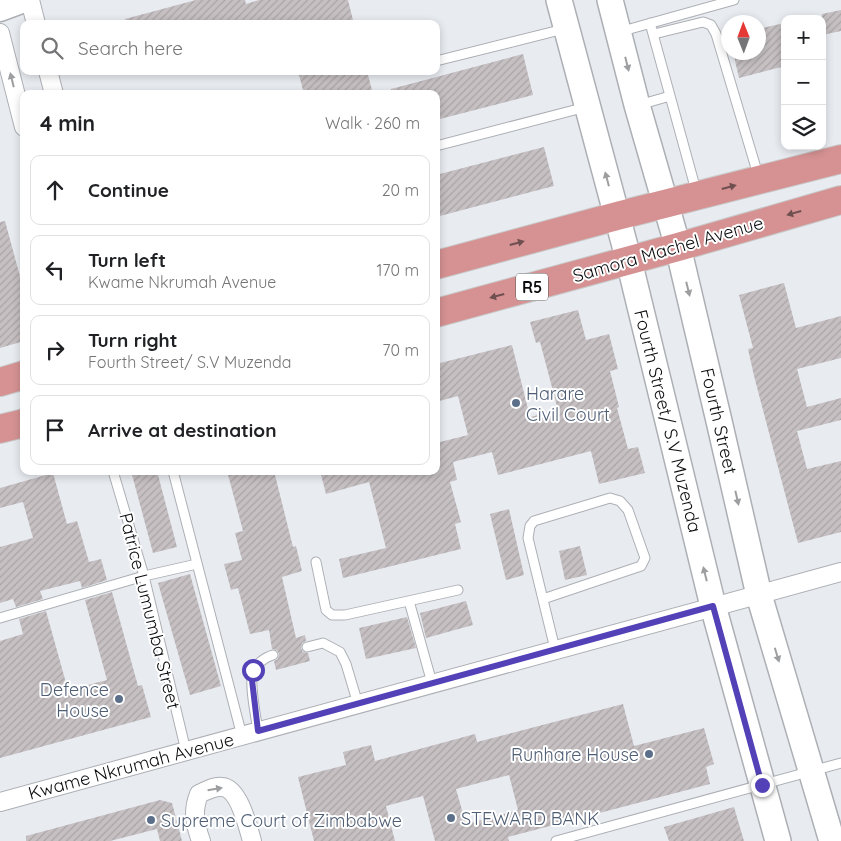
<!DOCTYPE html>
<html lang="en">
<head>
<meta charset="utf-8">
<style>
  body { margin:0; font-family:Quicksand,sans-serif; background:#f2f2f2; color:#202124 }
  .controls { position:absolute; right:15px; top:15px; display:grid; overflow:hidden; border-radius:10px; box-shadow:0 2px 8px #0003 }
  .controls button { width:45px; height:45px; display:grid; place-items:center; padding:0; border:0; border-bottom:1px solid #e0e0e0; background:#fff; color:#202124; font:25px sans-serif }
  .compass { position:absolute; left:721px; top:15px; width:45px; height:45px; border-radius:50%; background:#fff; box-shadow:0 2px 8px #0003; rotate:359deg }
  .stop { position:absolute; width:15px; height:15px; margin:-11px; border:4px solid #5341b8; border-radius:50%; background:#fff }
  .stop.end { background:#5341b8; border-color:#fff; box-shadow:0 1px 5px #0008 }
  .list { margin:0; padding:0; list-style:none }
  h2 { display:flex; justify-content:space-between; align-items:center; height:65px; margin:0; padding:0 20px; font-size:21px }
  h2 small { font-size:16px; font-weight:400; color:#757577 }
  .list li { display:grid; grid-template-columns:32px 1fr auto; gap:15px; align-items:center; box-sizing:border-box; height:70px; margin:0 10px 10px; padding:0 10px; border:1px solid #e0e0e0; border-radius:10px }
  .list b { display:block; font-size:19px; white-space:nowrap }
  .list p { margin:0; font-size:16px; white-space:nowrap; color:#757577 }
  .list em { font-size:16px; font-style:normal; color:#757577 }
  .icon { flex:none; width:28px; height:28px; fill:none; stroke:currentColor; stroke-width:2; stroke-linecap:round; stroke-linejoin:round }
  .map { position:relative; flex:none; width:841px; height:841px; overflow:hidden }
  .search { position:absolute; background:#fff; box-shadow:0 2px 8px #0003; left:20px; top:20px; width:420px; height:55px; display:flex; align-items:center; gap:12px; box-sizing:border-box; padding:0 18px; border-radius:10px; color:#757577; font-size:19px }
  .panel { position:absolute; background:#fff; box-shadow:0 2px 8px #0003; left:20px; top:90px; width:420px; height:385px; border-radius:10px }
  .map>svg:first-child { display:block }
</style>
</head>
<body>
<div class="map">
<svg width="841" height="841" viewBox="0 0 841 841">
  <defs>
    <pattern id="building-hatch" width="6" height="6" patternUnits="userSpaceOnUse" patternTransform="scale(1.25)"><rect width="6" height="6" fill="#c6c0c3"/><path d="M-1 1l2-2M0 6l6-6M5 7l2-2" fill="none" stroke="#a9a4a6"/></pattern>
  </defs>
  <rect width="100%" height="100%" fill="#e8ecf1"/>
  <path fill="url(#building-hatch)" fill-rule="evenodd" d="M196,0h49l1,4 13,-4h89l6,24h-228l-1,-5z
    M841,10v21l-19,4v-21z
    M785,23v43l-46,12 -6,-26h25v-23z
    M523,54l10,41 -97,25v-26h-45v-5z
    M298,71h69l6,23h-69z
    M544,147l10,39 -118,31v-42z
    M5,221l19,70v50l-24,7v-126z
    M784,283l12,45 45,-12v42l-44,11 10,38 34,-9v22l-44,11 10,38 34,-8v71l-43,11 -44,-167 -6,-27 5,-1 -14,-53z
    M578,310l8,30 23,-6 9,35 -8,2 9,36 -2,1 11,41 10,-2 7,26 -46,11 -8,-33 -93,24 -6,-23 -39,10 4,18 -7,2 11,40 -6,2 6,25 -118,29 -4,-19 47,-11 -17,-66 -43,12 -6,-23h116v-28l32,-8 -10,-39 -22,6v-38l76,-19 18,72 28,-7 -18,-68 -4,1 -6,-21z
    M131,471h26l20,76 -24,6z
    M227,471h47l19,76 3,-1 6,25 -20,6 14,61 9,-3 1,6 -4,2 -1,5 2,4 5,1 2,8 -34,9 -2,-9 4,-2 1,-5 -2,-4 -5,-1 -3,-19 -19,4 -12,-46 -7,2 -7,-26 18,-4 -7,-27 8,-2z
    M53,473l14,51 10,-3 12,41 12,-3 6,21 -25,8 -2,-7 -40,10 3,8 -27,8 -3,-8 -13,4v-56l33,-9 -10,-36 -23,6v-20z
    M509,509l15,66 -18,5 -16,-66z
    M580,546l7,29 -22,5 -6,-29z
    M190,574l31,112 -31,9 -32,-112z
    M112,592l26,94 4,-1 9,32 -151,41v-117l23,-7 -4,-15 27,-8 22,79 39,-10 -22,-80z
    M466,601l7,24 -47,13 -6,-25z
    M407,617l9,31 -50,11 -7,-31z
    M623,704l11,42 70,-18 10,36 -8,3 4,17 -202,53 1,4h-74l-12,-45 -37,10 9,35h-81l-16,-64 48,-12 -3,-13 28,-7 4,16 100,-27 2,8zM509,775l9,35 -52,14 -10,-35z
    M160,800l12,3 10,38h-22l-3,-12 -47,12h-84v-5z
    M734,807l10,34h-75l-5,-14z"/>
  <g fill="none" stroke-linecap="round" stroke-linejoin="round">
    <defs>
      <path id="service" d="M650,23l47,171
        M619,32l115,-32
        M654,34l49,-12 8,3 5,9 43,144
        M436,61l128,-32
        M639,105l31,-9
        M436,146l150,-39
        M113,471l31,105 42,175
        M173,471l69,265
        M316,562l10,48 6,5h13l113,-25
        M543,599l98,-33 4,-8 -17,-48 -8,-9 -10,-3 -76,23 -4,5 -2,12 27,111
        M409,601l23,82
        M0,618l144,-42 53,-12
        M307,647l16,-4 17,9 6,12 12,40
        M258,731c-2,-14 -9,-47 -5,-59 3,-8 12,-15 20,-17
        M556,841l285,-78"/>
      <path id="minor" d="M30,0l6,24
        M0,33l24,94
        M48,71l6,23
        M0,802l841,-230
        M201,841c-6,-17 -9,-29 -2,-47 7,-3 14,-8 23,-7 17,1 26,40 30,54"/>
      <path id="tertiary" d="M0,10l27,-10"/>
      <path id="secondary" d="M559,0l70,261 84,345 65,235
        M610,0l27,105 41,142 41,174 40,174 73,246"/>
      <path id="trunk" d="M436,265l181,-49 224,-57
        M436,313l242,-66 163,-47
        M0,382l24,-7
        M0,429l24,-6"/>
    </defs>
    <use href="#service" stroke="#acb0b5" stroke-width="11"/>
    <use href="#minor" stroke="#acb0b5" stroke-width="20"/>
    <use href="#tertiary" stroke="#acb0b5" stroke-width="25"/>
    <use href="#secondary" stroke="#acb0b5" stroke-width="28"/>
    <use href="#trunk" stroke="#c9caca" stroke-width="30"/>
    <use href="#service" stroke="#fff" stroke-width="9"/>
    <use href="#minor" stroke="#fff" stroke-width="18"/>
    <use href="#tertiary" stroke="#fff" stroke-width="22"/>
    <use href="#secondary" stroke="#fff" stroke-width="25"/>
    <use href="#trunk" stroke="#d69293" stroke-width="28"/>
  </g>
  <defs><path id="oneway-solid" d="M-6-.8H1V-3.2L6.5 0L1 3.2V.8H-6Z" transform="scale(1.25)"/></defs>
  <g fill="#9d9e9f">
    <use href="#oneway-solid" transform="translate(627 64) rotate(76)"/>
    <use href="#oneway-solid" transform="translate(12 80) rotate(-104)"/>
    <use href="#oneway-solid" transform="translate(607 179) rotate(-105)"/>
    <use href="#oneway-solid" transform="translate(688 289) rotate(76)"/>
    <use href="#oneway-solid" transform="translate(737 498) rotate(77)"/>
    <use href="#oneway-solid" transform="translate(705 574) rotate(-104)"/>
    <use href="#oneway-solid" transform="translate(777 655) rotate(73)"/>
    <use href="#oneway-solid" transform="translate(215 789) rotate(-9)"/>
  </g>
  <g fill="#704f50">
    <use href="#oneway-solid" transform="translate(729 187) rotate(-15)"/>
    <use href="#oneway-solid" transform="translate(794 213) rotate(164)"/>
    <use href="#oneway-solid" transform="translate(517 243) rotate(-15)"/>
    <use href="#oneway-solid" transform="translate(497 296) rotate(165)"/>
  </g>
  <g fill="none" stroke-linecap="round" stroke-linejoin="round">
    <path stroke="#5341b8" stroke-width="6" d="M253,670l-1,10 6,51 455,-125 49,179"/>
  </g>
  <g fill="#5c6f8a" stroke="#fff" stroke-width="2">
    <circle cx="516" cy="403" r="5"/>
    <circle cx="119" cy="699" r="5"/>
    <circle cx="649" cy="754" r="5"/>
    <circle cx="451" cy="818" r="5"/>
    <circle cx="151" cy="820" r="5"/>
  </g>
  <g text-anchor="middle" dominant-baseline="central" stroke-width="4" stroke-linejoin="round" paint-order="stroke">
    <rect fill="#fff" stroke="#545556" stroke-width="1" x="516" y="273.5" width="32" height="27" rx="4"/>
    <g font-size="16" font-weight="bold" fill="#0b0c0e">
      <text x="532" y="287">R5</text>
    </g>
    <g font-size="18" fill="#0b0c0e" stroke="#fff">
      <text transform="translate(668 249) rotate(-16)">Samora Machel Avenue</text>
      <text transform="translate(668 421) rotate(76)">Fourth Street/ S.V Muzenda</text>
      <text transform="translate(719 421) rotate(77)">Fourth Street</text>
      <text transform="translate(150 611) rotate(76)">Patrice Lumumba Street</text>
      <text transform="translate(131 766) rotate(-15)">Kwame Nkrumah Avenue</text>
    </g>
    <g font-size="18" fill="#4e5e75" stroke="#fff" text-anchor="start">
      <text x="526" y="393">Harare<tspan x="526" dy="21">Civil Court</tspan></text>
      <text x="109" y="689" text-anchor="end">Defence<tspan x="109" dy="21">House</tspan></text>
      <text x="639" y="754" text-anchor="end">Runhare House</text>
      <text x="461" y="818">STEWARD BANK</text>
      <text x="161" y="820">Supreme Court of Zimbabwe</text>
    </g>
  </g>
</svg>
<div class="controls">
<button>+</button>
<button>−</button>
<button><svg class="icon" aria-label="layers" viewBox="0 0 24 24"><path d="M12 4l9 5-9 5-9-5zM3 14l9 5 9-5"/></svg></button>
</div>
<svg class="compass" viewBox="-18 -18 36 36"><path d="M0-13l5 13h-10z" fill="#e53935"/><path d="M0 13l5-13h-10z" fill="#757577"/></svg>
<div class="stop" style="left:253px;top:670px"></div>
<div class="stop end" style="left:762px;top:785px"></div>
<div class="search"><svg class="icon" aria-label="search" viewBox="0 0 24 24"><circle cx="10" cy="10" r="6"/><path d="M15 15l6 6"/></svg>Search here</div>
<section class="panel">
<h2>4 min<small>Walk · 260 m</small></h2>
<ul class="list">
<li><svg class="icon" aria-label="ahead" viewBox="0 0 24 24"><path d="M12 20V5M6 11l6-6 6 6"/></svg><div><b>Continue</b></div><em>20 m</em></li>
<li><svg class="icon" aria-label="left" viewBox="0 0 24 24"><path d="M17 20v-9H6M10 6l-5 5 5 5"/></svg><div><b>Turn left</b><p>Kwame Nkrumah Avenue</p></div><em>170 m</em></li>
<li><svg class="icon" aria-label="right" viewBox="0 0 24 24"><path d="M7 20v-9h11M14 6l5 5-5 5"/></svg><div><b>Turn right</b><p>Fourth Street/ S.V Muzenda</p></div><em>70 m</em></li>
<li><svg class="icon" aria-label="arrive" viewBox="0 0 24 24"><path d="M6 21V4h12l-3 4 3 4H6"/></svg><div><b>Arrive at destination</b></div></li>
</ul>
</section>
</div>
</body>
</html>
